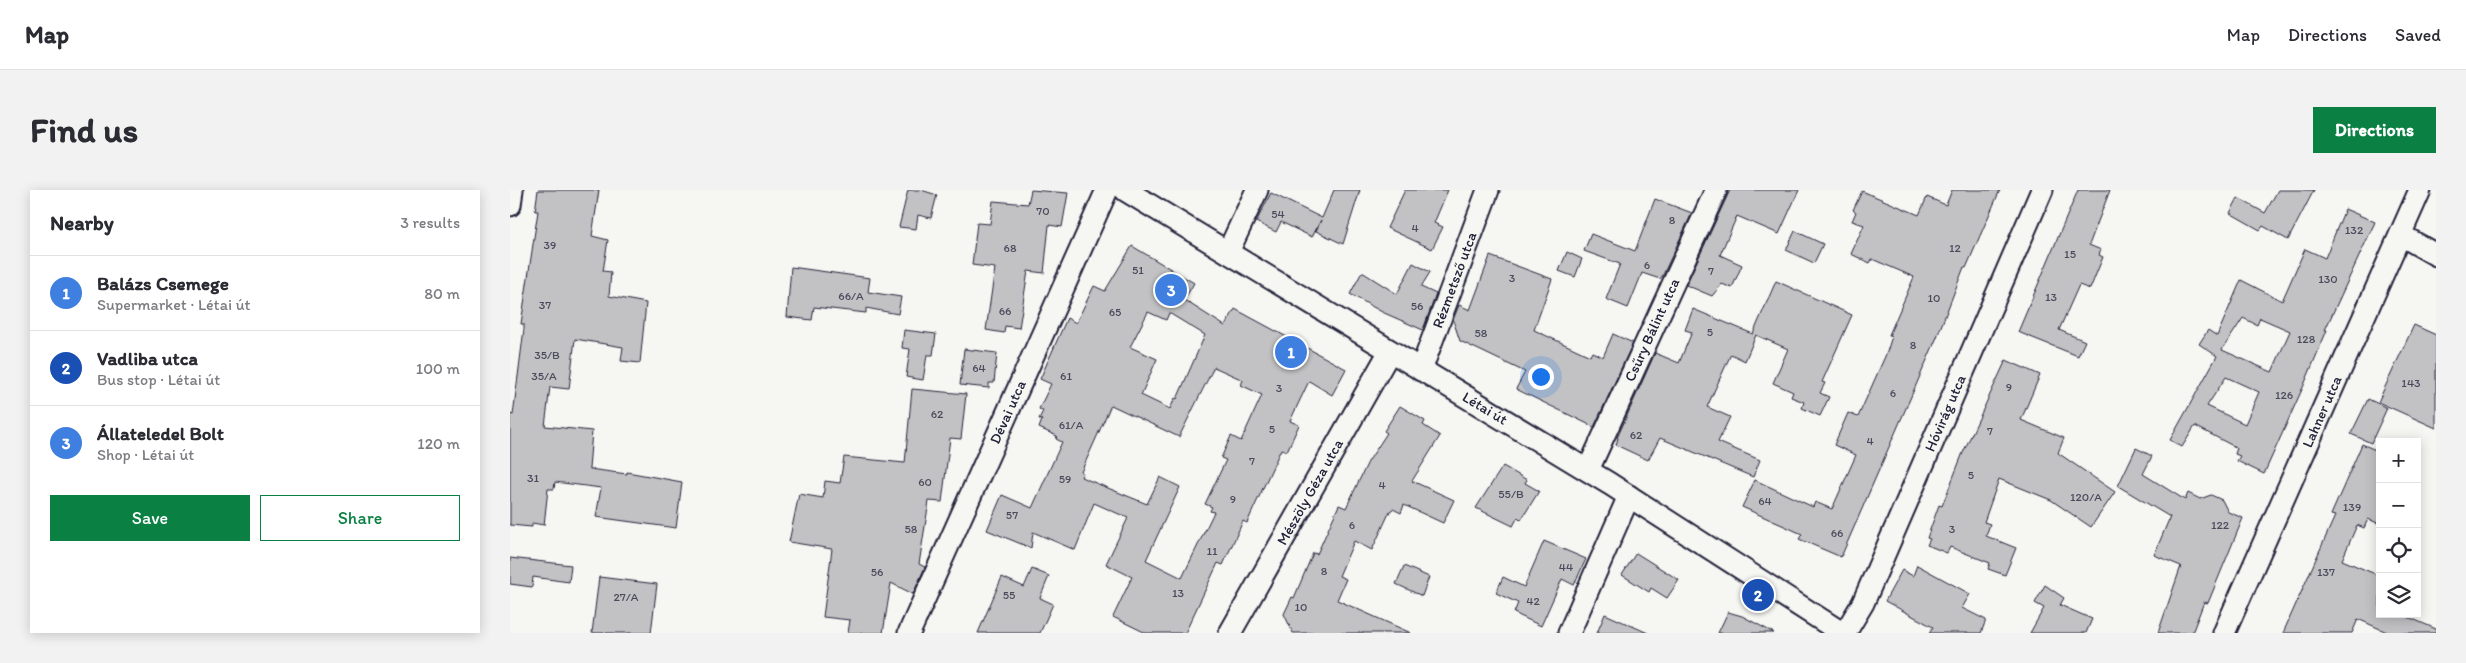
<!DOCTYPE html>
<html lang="en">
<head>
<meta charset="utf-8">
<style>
  body { margin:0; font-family:Itim,sans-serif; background:#f2f2f3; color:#2b2b33 }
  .controls { position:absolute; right:15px; bottom:15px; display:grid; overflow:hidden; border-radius:0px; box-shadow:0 2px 12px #0003 }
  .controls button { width:45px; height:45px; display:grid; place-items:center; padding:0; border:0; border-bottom:1px solid #e1e1e2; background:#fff; color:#2b2b33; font:25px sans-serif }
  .you { position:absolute; left:1030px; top:186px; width:18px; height:18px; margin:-12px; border:4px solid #fff; border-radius:50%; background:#1a73e8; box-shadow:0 0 0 8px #1a73e833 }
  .badge { display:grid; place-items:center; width:32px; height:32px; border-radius:50%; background:#0b8043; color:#fff; font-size:16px; font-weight:700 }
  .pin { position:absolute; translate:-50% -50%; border:2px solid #fff; box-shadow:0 1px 5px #0006 }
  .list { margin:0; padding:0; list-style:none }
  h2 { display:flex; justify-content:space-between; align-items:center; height:65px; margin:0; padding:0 20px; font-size:21px }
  h2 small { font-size:16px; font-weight:400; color:#7c7c81 }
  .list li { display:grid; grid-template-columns:32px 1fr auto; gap:15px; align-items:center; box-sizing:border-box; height:75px; padding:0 20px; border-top:1px solid #e1e1e2 }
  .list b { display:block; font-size:19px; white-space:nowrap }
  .list p { margin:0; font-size:16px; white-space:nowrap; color:#7c7c81 }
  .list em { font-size:16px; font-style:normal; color:#7c7c81 }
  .actions { display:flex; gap:10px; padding:15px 20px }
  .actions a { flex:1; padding:11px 0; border:1px solid #0b8043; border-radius:0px; text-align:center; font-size:18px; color:#0b8043 }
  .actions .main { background:#0b8043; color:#fff }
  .icon { flex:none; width:28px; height:28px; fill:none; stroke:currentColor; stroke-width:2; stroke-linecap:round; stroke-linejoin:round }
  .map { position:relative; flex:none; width:1926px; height:443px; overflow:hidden; border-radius:0px }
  header { display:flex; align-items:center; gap:30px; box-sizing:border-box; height:70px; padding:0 25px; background:#fff; border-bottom:1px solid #e1e1e2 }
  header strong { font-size:24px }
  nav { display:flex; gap:28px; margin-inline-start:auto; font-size:18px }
  .intro { display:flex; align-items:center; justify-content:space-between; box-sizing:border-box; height:120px; padding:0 30px }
  h1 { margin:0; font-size:35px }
  .button { padding:12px 22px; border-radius:0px; background:#0b8043; color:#fff; font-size:18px; font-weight:700 }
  main { display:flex; gap:30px; padding:0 30px }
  aside { flex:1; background:#fff; border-radius:0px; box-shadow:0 2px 12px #0003 }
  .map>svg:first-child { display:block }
</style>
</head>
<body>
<header>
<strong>Map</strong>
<nav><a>Map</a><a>Directions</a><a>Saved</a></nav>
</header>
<div class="intro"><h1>Find us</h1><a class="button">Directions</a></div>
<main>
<aside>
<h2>Nearby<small>3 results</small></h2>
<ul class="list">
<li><span class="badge" style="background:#3f7fe0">1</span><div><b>Balázs Csemege</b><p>Supermarket · Létai út</p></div><em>80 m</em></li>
<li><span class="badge" style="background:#1a4fb4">2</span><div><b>Vadliba utca</b><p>Bus stop · Létai út</p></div><em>100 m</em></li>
<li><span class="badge" style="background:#3f7fe0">3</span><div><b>Állateledel Bolt</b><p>Shop · Létai út</p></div><em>120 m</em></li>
</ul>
<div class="actions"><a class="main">Save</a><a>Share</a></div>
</aside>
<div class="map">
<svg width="1926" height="443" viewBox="0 0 1926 443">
  <rect width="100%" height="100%" fill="#f6f6f2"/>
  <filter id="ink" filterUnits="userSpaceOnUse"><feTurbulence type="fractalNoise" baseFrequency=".02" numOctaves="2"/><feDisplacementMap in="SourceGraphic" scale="10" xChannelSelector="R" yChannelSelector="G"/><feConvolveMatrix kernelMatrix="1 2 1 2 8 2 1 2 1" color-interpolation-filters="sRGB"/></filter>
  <g filter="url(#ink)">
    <path fill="#c2c2c4" stroke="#22223b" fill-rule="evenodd" d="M28,0h61l-7,46 16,4 -5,31 8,1 -2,24 37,7 -6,60 -19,-2 2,-14 -48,-8 -6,50 -19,-2 -5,39 47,5 -3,38 38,5v-2l55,10 -6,46 -80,-11 5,-29 -46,-6 -1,7h-6l-4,36 -12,-2v4l-22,-2v-111l3,1 11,-86v-5h-3l17,-113h-3z
      M398,0h13l16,5 -6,23 -13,-3 -2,14 -17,-2z
      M521,0l37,3 -6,34 -13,-2 -5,48 -16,-2 -9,57 -14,-2 -1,7 -18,-3 9,-62 -23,-3 5,-42 13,1 3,-23 35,3z
      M824,0h26l-17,54 -27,-13 5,-11 -9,17 -31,-15 -5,10 -20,-10 15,-29 51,25z
      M895,0h43l-14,33 9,4 -11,22 -45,-21z
      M1220,0h69l-20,44 -42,-18 -17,39 22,10 -10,23 -10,-4 -10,12 -26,-11z
      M1442,0h48l-34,78 -2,-1 -27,70 -96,220 -42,-18 3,-5 -60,-27 13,-27 58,27 2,-5 17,7 24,-54 -22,-10 14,-32 10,4 29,-65 5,-16 -3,-1 25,-58 -42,-18 -2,4 -19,-9 13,-29 -12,-4 4,-9 -3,-2 9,-19 57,24 8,-18 19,8z
      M1568,0h32l-21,55 12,5 -2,5 4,2 -13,32 -11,-4 -20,45 26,11 -7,15 -60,-24z
      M1768,0h36l-26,50 -25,-14 -3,4 -30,-17 8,-15 27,15z
      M1145,9l37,14 -29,62 -3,4 -18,-6 -14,35 -22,-9 14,-35 -36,-13 7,-17 44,17z
      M1835,19l30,13 -50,108h2l-23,55 -40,89 -27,-13 3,-5 -5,-2 2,-6 -42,-22 -13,21 -12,-7 47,-84 -18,-12 9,-14 9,6 24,-56 41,21 23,-52 20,9zM1733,128l14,7 3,-7 30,13 -18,41 -50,-22zM1716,187l33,15 -14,32 -38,-18z
      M1285,41l28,13 -9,19 -28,-13z
      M622,56l62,37 -10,17 41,26 10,-17 111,60 -14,26 -23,-14 -19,40 9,4 -12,26 -6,-2 -34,74 -4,-2 -20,44 -5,-2 -33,70h-39l-33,-16 19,-40 -26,-13 22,-46 -34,-15 -19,47 -42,-18 -2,16 -44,-18 15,-35 30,13 30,-66 -6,-3 1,-3 -18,-8 3,-8 -3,-1 4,-8 -4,-2 12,-25 -11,-5 27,-61 9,5 18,-37 11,5zM638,122l18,8 3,-7 36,22 -28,64 -2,-1 -5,11 -29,-14 16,-36 -27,-12zM704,177l29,13 -2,5 21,10 -21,46 -10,-5 -10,22 5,2 -21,44 7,3 -2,4 4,1 -32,66 -36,-18 34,-73 -20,-10 -13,27 -66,-27 2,-4 -2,-1 30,-67 68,32z
      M1057,62l15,7 -7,18 -16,-6z
      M980,66l62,23 -18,51 56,26 2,-4 11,5 10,-23 20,9 -39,84 -78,-38 9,-17 -65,-31 -7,-21 6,-15 11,5z
      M903,73l17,9 -9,15 15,7 -13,36 -41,-18 -32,-18 12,-22 35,22z
      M281,77l79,11 -2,14 33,5 -3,17 -32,-6v5l-52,-6 -2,13 -25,-3z
      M1266,91l76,34 -30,67 3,1 -5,10 9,4 -9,19 -18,-8 2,-6 -13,-5 2,-5 -20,-9 15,-34 -32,-14 -11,26 -14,-7 -24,53 23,10 -12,25 42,18 -7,17 -93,-39 -12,22 -32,-15 2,-7h-1l38,-85 24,10 13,-31 -7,-2 8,-21 60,25z
      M1904,135l22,10v93l-58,-26z
      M394,140l32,4 -3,21h-6l-4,25 -17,-3 4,-28 -8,-1z
      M454,159l33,4 -3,30h-5v5l-29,-3z
      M1496,170l34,15 -19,45 43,18 -6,15 57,39 -24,35 -40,-27 -52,-21 -15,43 6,2 -4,12 30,12 -11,27 -17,-6 2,-6 -40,-16 -3,6 -20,-8 3,-6 -3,-1 12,-33 3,1 20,-51z
      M402,199l54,5 -5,45 -11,-1 -8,64 -13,-1 -10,63 6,3 -12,27 -22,-11 -8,50h-35l2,-13 -27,-3 9,-68 -43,-7 10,-48 24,4 2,-17 15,2 4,-26 61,6z
      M1858,209l19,9 -16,35 -20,-9z
      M890,216l25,15 -2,4 17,11 -28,45 42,19 -11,23 -39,-18 -3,8 -8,-4 -3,2 -18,39 -18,-9 -15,35 7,3 -9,21 74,33h-118l-9,-19 8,-17 2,1 19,-45 4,1 22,-49 7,3 22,-46 19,-29 -3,-2z
      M1852,254l18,8v72l-12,-5 -4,9 -7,-3 -15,35 38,16v38h21l35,15v4h-47l-31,-14 -6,14h-69l52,-117 -4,-1z
      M1626,258l16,8 -9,18 42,26 3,-7 12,6 11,-4 11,5 6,12 15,6 -35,85 -4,-1 -12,31h-34l23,-67 -27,-11 16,-38 -52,-31z
      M993,276l24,14 -2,3 14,8 -18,29 -3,-3 -5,9 -37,-18z
      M1034,351l42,18 -12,26 -12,-6 -21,47 -27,-13 4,-10 -22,-10 7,-16 21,10z
      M1126,363l43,27 -12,18 -16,-10 -2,4 -27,-17z
      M0,368l61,7 -2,17 -36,-5 -1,10 -22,-3z
      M1407,375l53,29 -8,14 24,12 -5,13h-52l4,-6 -48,-26 17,-31 11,6z
      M894,376l25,11 -7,19 -26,-12z
      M522,379l17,7 -9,22 13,6 -13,29h-62l24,-56 22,10z
      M89,387l58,7 -6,49h-59z
      M1535,395l19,13 -4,7 32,14 -6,14h-56l14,-25 -9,-5z
      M1218,422l14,4 32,17h-56z
      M1095,424l43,19h-51z"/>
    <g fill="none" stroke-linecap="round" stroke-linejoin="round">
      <defs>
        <g id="street">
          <path id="s1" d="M615,0l485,294 232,149"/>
          <path d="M0,15l2,-15"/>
          <path d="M1891,45l35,20"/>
          <path d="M718,62l29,-62"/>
          <path id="s2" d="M911,180l67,-180"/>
          <path id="s3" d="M1078,280l128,-280"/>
          <path id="s4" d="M399,443l198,-443"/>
          <path id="s5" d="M720,443l160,-282"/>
          <path d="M1059,443l60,-137"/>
          <path id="s6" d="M1335,443l18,-30 179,-413"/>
          <path id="s7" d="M1714,443l196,-443"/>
        </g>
      </defs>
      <use href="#street" stroke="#22223b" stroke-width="25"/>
      <use href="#street" stroke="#f6f6f2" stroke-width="21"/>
    </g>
  </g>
  <g text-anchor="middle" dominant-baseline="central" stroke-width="5" stroke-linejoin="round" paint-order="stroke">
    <g font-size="12" fill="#4a4a5d">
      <text x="533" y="21">70</text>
      <text x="768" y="24">54</text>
      <text x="1162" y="30">8</text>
      <text x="905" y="38">4</text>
      <text x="1844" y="40">132</text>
      <text x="40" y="55">39</text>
      <text x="500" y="58">68</text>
      <text x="1445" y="58">12</text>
      <text x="1560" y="64">15</text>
      <text x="1137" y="75">6</text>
      <text x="628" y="80">51</text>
      <text x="1201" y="81">7</text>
      <text x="1002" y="88">3</text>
      <text x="1818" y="89">130</text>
      <text x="341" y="106">66/A</text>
      <text x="1541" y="107">13</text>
      <text x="1424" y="108">10</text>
      <text x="35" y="115">37</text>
      <text x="907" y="116">56</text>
      <text x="495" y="121">66</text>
      <text x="605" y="122">65</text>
      <text x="1200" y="142">5</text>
      <text x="971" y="143">58</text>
      <text x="1796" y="149">128</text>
      <text x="1403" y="155">8</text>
      <text x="37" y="165">35/B</text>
      <text x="469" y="178">64</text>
      <text x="34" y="186">35/A</text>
      <text x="556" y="186">61</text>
      <text x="1901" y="193">143</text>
      <text x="1499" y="197">9</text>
      <text x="769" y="198">3</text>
      <text x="1383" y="203">6</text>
      <text x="1774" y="205">126</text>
      <text x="427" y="224">62</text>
      <text x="561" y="235">61/A</text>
      <text x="762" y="239">5</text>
      <text x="1480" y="241">7</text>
      <text x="1126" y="245">62</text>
      <text x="1360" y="251">4</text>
      <text x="742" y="271">7</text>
      <text x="1461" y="285">5</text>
      <text x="23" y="288">31</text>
      <text x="555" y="289">59</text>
      <text x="415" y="292">60</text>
      <text x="872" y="295">4</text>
      <text x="1001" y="304">55/B</text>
      <text x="1576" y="307">120/A</text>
      <text x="723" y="309">9</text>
      <text x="1255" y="311">64</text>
      <text x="1842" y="317">139</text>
      <text x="502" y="325">57</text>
      <text x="842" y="335">6</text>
      <text x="1710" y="335">122</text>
      <text x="401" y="339">58</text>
      <text x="1442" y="339">3</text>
      <text x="1327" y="343">66</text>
      <text x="702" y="361">11</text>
      <text x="1056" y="377">44</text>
      <text x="814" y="381">8</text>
      <text x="367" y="382">56</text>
      <text x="1816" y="382">137</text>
      <text x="668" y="403">13</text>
      <text x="499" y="405">55</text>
      <text x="116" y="407">27/A</text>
      <text x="1023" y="411">42</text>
      <text x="791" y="417">10</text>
    </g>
    <g font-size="15" fill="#22223b" stroke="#f6f6f2">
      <text stroke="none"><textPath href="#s2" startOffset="96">Rézmetsző utca</textPath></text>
      <text stroke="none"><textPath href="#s3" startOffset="154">Csűry Bálint utca</textPath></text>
      <text stroke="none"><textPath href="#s1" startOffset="421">Létai út</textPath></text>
      <text stroke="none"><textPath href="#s4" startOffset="242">Dévai utca</textPath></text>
      <text stroke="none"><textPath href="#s6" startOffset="242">Hóvirág utca</textPath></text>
      <text stroke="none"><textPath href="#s7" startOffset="242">Lahner utca</textPath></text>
      <text stroke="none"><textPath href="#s5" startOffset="162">Mészöly Géza utca</textPath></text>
    </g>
  </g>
</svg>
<div class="controls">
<button>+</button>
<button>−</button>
<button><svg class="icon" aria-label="locate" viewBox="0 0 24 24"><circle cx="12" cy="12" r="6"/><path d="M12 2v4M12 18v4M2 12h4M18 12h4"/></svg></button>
<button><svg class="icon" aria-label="layers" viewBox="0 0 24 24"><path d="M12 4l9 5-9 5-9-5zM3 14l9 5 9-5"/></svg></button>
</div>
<div class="you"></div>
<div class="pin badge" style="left:781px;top:162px;background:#3f7fe0">1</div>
<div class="pin badge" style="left:1248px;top:405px;background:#1a4fb4">2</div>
<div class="pin badge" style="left:661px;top:100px;background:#3f7fe0">3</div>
</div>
</main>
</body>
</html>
